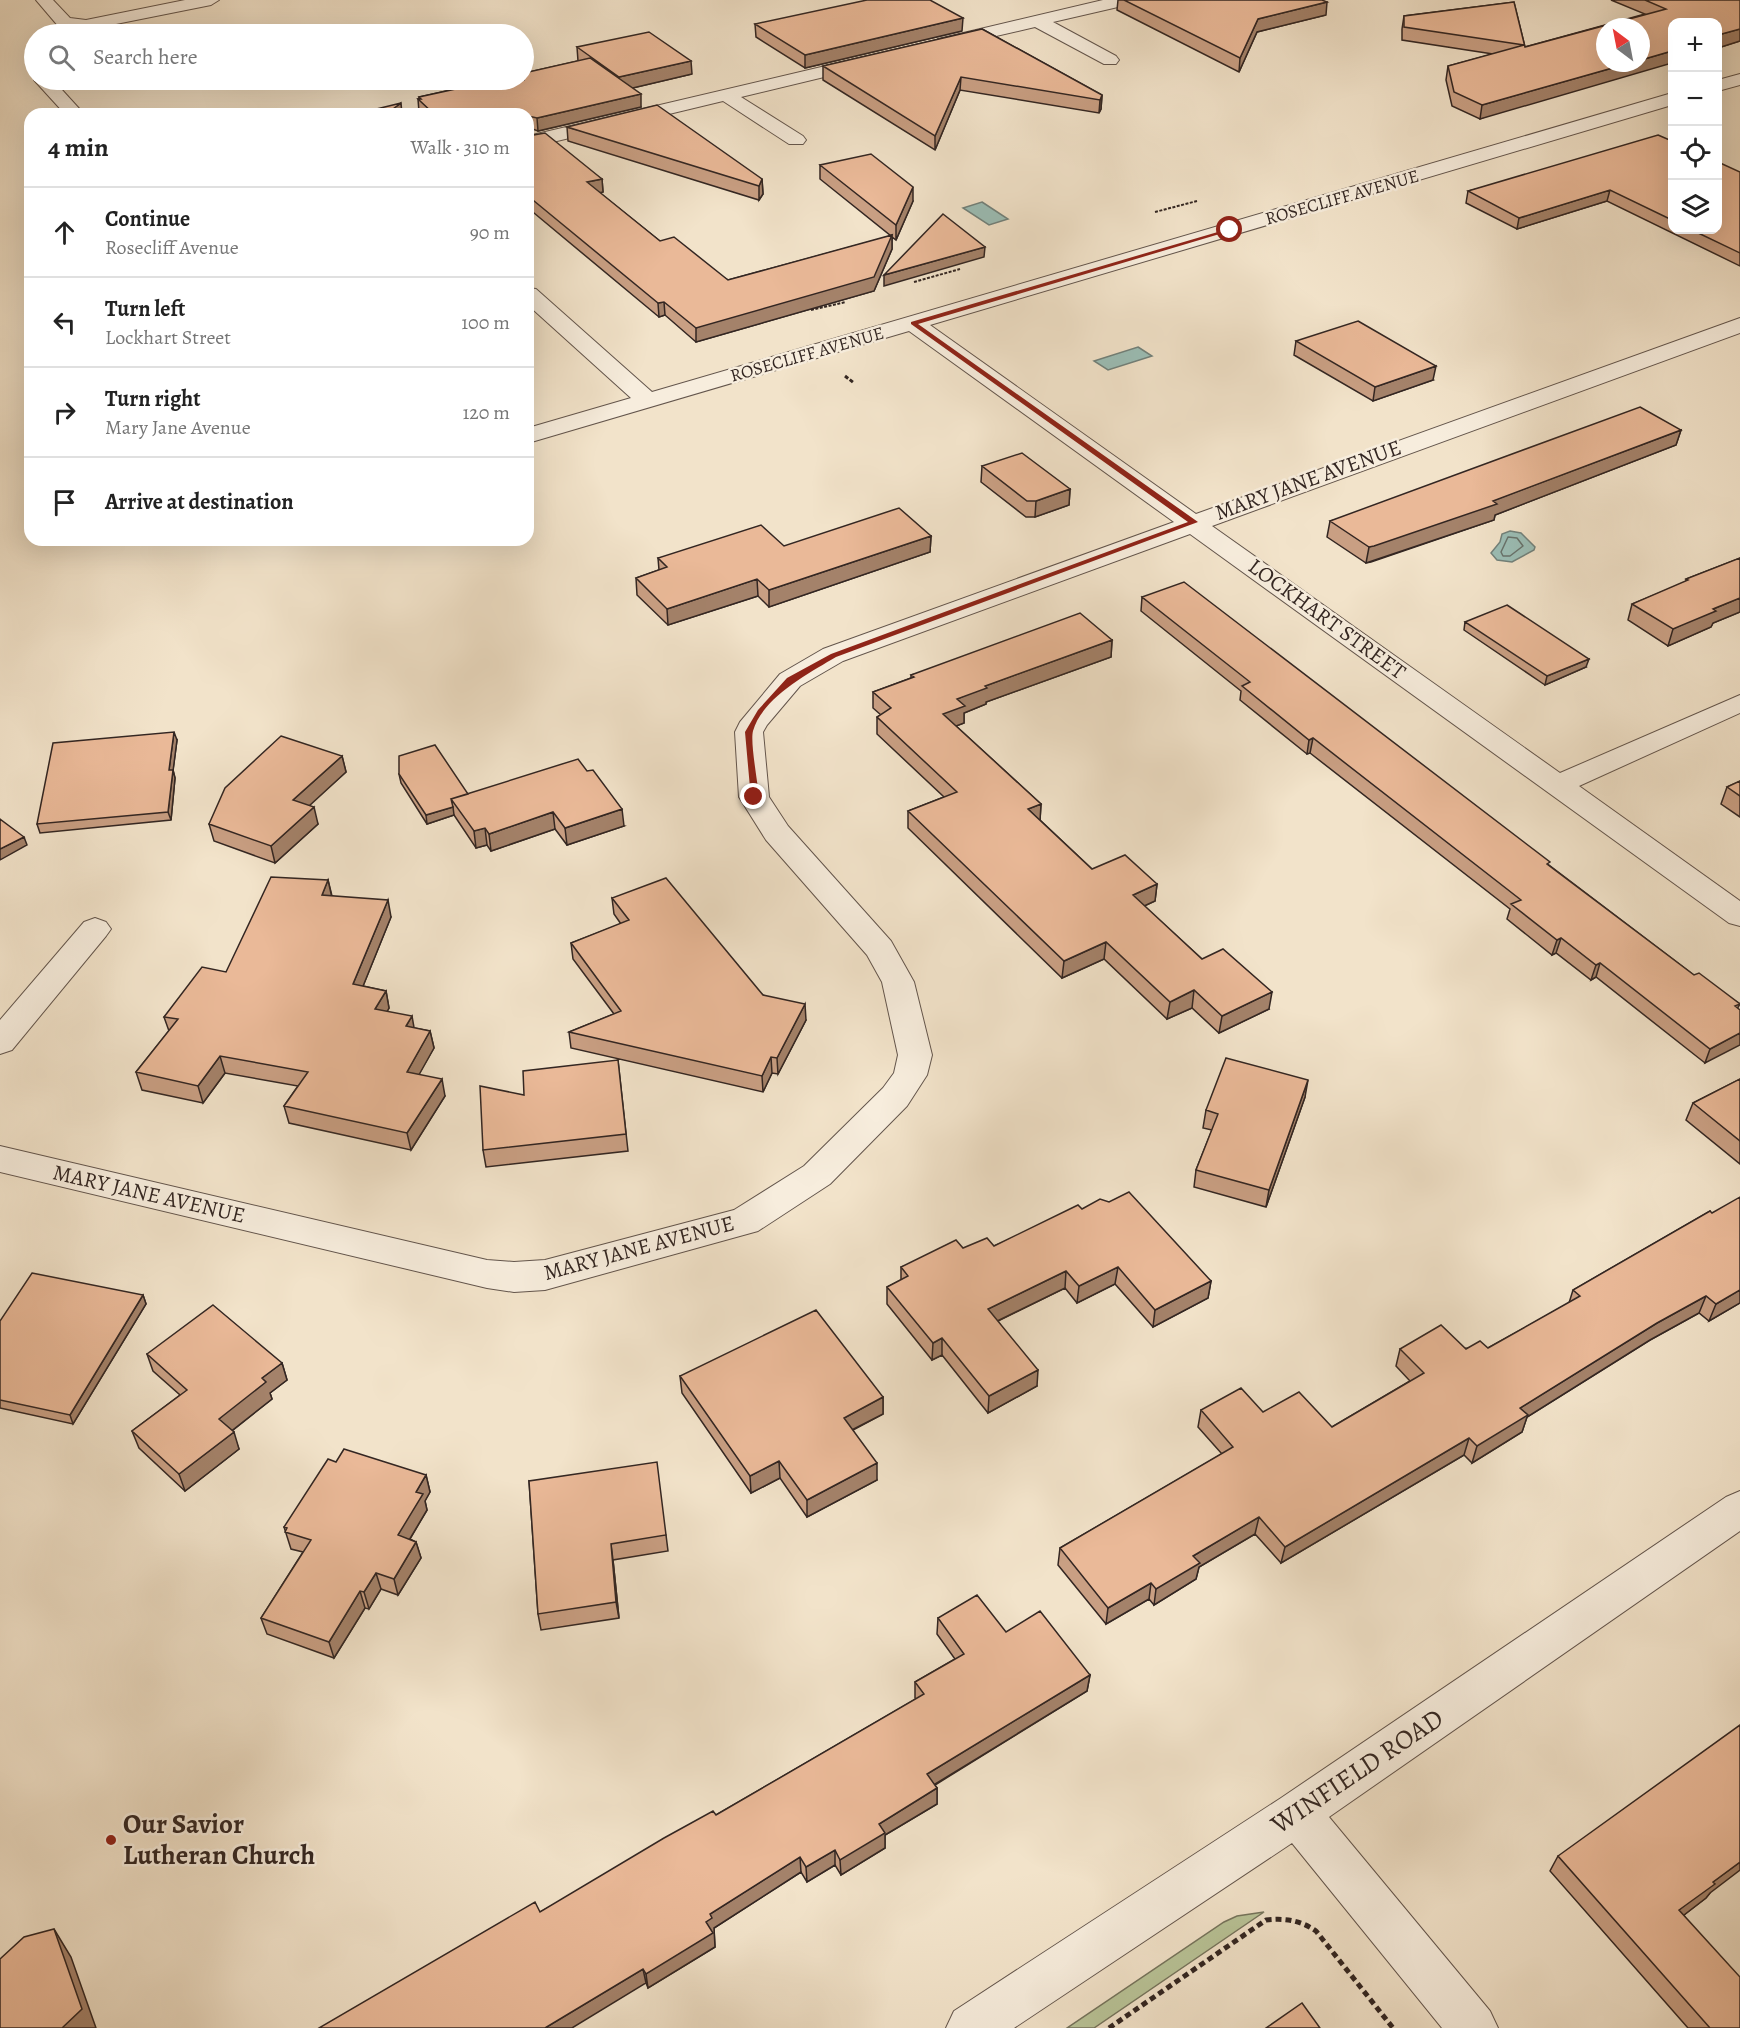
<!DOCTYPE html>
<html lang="en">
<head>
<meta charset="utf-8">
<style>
  body { margin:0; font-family:Alegreya,serif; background:#f6f6f6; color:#222 }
  .controls { position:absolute; right:18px; top:18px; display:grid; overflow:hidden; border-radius:12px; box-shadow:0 6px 24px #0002 }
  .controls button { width:54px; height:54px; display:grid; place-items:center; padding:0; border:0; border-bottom:2px solid #e0e0e0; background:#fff; color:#222; font:30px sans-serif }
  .compass { position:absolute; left:1596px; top:18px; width:54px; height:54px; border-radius:50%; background:#fff; box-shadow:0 6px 24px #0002; rotate:328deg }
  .stop { position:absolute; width:18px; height:18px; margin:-14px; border:4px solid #8f2418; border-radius:50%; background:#fff }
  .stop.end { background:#8f2418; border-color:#fff; box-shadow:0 2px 6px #0008 }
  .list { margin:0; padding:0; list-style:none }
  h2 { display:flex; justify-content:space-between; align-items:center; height:78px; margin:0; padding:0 24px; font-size:26px }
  h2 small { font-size:20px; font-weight:400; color:#767676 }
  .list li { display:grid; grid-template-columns:39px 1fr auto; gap:18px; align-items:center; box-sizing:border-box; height:90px; padding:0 24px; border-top:2px solid #e0e0e0 }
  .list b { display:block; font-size:22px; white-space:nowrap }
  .list p { margin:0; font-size:20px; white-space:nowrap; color:#767676 }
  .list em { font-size:20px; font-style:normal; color:#767676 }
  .icon { flex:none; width:33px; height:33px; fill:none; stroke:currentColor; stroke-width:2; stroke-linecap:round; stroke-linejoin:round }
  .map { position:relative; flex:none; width:1740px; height:2028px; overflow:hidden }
  .search { position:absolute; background:#fff; box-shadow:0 6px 24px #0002; left:24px; top:24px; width:510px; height:66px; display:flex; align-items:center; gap:15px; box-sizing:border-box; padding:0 21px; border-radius:33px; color:#767676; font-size:22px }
  .panel { position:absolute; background:#fff; box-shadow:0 6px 24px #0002; left:24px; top:108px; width:510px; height:438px; border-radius:18px }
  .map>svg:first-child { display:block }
</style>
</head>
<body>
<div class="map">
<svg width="1740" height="2028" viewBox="0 0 1740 2028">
  <rect width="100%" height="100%" fill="#f2e3ca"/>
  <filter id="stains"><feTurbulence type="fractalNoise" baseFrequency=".00333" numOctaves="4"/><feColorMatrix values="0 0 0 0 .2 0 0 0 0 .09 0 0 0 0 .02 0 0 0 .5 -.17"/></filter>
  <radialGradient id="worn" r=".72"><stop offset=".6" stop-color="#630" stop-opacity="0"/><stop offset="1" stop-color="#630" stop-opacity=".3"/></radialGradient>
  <path fill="#b9c498" stroke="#76755d" stroke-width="1.5" d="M1264,1912l-170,116h-27l157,-106 13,-6z"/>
  <path fill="#9bbeb6" stroke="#71817b" stroke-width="1.5" d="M982,202l26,17 -19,6 -26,-17z
    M1138,347l14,9 -44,14 -14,-9z
    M1510,531l11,2 14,14 -1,3 -22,12 -15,-2 -6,-7 9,-11 2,-8z"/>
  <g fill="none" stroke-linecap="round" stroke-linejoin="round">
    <path stroke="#67726c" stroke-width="1.5" d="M1508,537l9,1 6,8 -13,10h-7l-2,-4z"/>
    <defs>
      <path id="minor" d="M36,0h17l17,18 16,2 99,-20h34l-8,5 -125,25 -27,-3z
        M1103,0h30l-2,4 -78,18 63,34 3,4 -3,4h-12l-69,-37 -91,21 -9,-5 3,-4z
        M868,56l6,1 3,4 -3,4 -133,32 62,39 3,4 -3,4h-14l-66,-43 -195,47v-12z
        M1740,74v11l-22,6v-11z
        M34,80h19l31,34h-19z
        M1672,93v12l-742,220 266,189 544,-196v15l-528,193 348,247 180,-78v18l-161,73 161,115v25l-11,-3 -539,-389 -347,127 -43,25 -33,39 -4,7 6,65 19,29 103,115 23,41 18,73 -5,20 -20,31 -77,78 -72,47 -213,59 -31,2 -27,-4 -487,-116v-26l487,114 27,2 31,-2 189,-50 70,-44 79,-78 11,-15 4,-18 -16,-73 -15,-27 -101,-115 -27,-43 -4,-65 5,-10 40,-48 43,-25 351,-127 -265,-191 -381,112v-15l103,-30 -103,-93v-17l8,1 116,103z
        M95,918l11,4 5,7 -5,7 -94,114 -12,4v-34l84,-98z
        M1740,1491v40l-411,286 161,194 8,17h-56l-150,-185 -278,185h-68l8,-17 327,-213 445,-301z"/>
    </defs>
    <use href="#minor" stroke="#63554c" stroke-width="2"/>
    <path stroke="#332622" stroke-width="2" stroke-dasharray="3 1.5" stroke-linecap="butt" d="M1155,212l42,-11
      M914,282l46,-13
      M811,310l35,-8"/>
    <path stroke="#332622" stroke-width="3" stroke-dasharray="4 2" stroke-linecap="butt" d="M845,376l9,7"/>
    <path stroke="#332622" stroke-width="5" stroke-dasharray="6 4" stroke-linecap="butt" d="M1109,2028l157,-108c19,-2 34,0 50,11l77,97"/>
    <use href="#minor" fill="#f7eddd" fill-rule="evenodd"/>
  </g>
  <path fill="#c99f83" stroke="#332622" stroke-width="1.5" d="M1118,0h6l202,15 -69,17 -18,40 -122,-62z
    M1611,0h129v41l-22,7v-26l-238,97 -28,-13 -6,-26 2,-14 45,-12 -91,-14v-11l2,-13 110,-14 11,45 120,-33z
    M755,24l207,7 -157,37 -49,-31z
    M982,29l120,66 -1,14 -2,4 -139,-23 -25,60 -112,-70v-14z
    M577,47l115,27 -60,14 9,19 -103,24 -8,-3v5l-2,2v-21h-106l-3,-2 -1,-13h1v-2l159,-36z
    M567,127l195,52 1,15 -4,6 -191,-59z
    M528,136l74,43 1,13 -3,1 60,48 68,39 163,-44 -71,-57v-14l93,36 -17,39 -4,-3v12l-18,42 -178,51 -31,-27 -6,2 -131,-109z
    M1672,141v89h46l22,-58v94l-133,-65 -90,28 -51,-26 2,-12z
    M1296,341l137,39 -60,21 -79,-46z
    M1681,430l-5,15 -181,70 -1,5 -123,42 -5,1 -39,-26 3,-16z
    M982,466l88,23 -1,16 -34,12h-9l-45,-35z
    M931,536l-1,16 -161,55 -11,-11 -90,29 -31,-30 -1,-17 23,-8 -1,-12 126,-12z
    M1740,558v54l-27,11 -2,4 -43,19 -40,-26 4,-16 54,-22v-3z
    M1142,597l407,268 145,110 46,29 -35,59 -109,-86 -5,3 -35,-27 -4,2 -45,-36 3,-10 -200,-156 -3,1 -67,-54 1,-9 -100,-80z
    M1465,622l121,45 -41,18 -81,-55z
    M1112,640l-1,17 -125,45v2l-22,9v10l-8,3 85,78 -1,16 52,49 65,15 -2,17 -11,5 58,53 67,50 -50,24 -27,-25 -25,11 -63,-60 -42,19 -154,-150v-17l36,-14 -67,-63v-17l4,-2 -8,-7v-16l38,-14v-3z
    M177,740l-4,30 2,8 -4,42 -131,13 -3,-9z
    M342,756l4,16 -37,33 9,19 -43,39 -61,-22 -5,-17z
    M399,774l69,20 156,32 -57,19 -12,-16 -64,22 -4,-6 -11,3 -22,-33 -27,9 -26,-41z
    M1740,781v36l-19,-13 6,-17z
    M328,880l4,16 59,21 -28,69 23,5 3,17 -2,3 27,17 16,3 4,17 -15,26 26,22 -34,54 -122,-27 -5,-17 14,-20 -73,-13 -22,30 -61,-13 -6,-18 33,-41 -5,-14 62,-45z
    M612,898l151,97 43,25 -28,54 -6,-1 -9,19 -192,-44 -2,-16 45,-18 -41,-55 -2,-16 50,-19 -7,-10z
    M618,1060l10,91 -142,16 -3,-17 41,-55z
    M1740,1079v85l-54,-44 7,-17z
    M1305,1097l-39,110 -72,-20 2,-17 16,-40 -9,-2 3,-18z
    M1082,1209l129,72 -3,17 -55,29 -38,-43 -38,19 -12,-15 -67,33 39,65 -49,27 -46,-58 -10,5 -45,-56v-17l14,-7v-13l62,-19 31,-2z
    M1710,1211l30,92 -31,18 -10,-8 -49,27 -123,77 -5,15 -50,31 -8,-8 -183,108 -26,-29 -56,33 -3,12 -42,26 -5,-6 -43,25 -48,-59 2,-17 162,-94 -24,-27 3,-17 62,2 69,15 78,-46 -14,-15 4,-17 88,-1 81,-45 4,-13z
    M143,1295l3,9 -73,120 -73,-16v-87z
    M147,1354l135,9 5,17 -17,13 2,6 -40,32 7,18 -54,42 -46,-43 -7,-17 48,-36 -27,-24z
    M680,1376l203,21v17l-30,16 24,50 -70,37 -27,-39 -29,15 -69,-100z
    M426,1475l4,17 -5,9 2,9 -17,29 6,3 5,16 -23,37 -17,-6 -12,20 -4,-1 -31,50 -67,-24 -6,-16 42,-66 -12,-3 -7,-22z
    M529,1481l137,54 2,16 -55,9 6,58 -78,12 -3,-16z
    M938,1618l68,14 84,43 -3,16 -152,94 2,3v16l-52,31v13l-44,27 -6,-10 -28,17 -6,-10 -87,56 1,19 -67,41 -2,-5 -106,-71 176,-97 200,-116 -1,-1v-16l40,-23 -18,-25z
    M1558,1856l152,37 -4,5 -22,17 56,113h-52l-138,-157z"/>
  <path fill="#a4826a" stroke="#332622" stroke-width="1.5" d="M1327,2l-1,13 -69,17 -18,40 1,-14 18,-39z
    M963,18l-1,13 -157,37v-13z
    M1740,29v12l-22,7v-13z
    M1672,51v12l-192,56 2,-14 148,-42h11v-3z
    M691,61l1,13 -72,17 -1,-14z
    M961,77l-1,13 -25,60v-14z
    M641,94v13l-103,24 -1,-13z
    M1102,95l-1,14 -2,4 1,-13z
    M401,103l1,11h-16z
    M529,120l1,13 -2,2v-14z
    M602,179l1,13 -14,3 -2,-13z
    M762,179l1,15 -4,6v-14z
    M913,187v14l-17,39v-15z
    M1610,190l-3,11 -90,28 2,-11z
    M892,235v14l-18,42 -178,51v-14z
    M985,247l-1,10 -100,29v-11z
    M664,302l1,13 -6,2 -1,-14z
    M1436,366l-3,14 -60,21 2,-14z
    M528,372l2,15 -2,1z
    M1681,430l-5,15 -181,70 -1,5 -128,43 3,-16z
    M1070,489l-1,16 -34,12 1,-16z
    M931,536l-1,16 -161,55v-17z
    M757,579l1,17 -90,29 -1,-16z
    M1740,598v14l-27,11 -2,4 -43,19 5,-17 40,-20z
    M1112,640l-1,17 -125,45v2l-22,9v10l-21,8v-17l14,-15 28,-13z
    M1589,659l-3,8 -41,18 2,-9z
    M174,732l3,8 -5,39 -3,-9z
    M1313,738l-3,15 -3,1 2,-14z
    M342,756l4,16 -49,45 -4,-17z
    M173,770l2,8 -4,42 -3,-8z
    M1041,804l-1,17 -12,-12z
    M314,807l4,17 -43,39 -4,-17z
    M453,807l1,8 -27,9 -1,-9z
    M622,809l2,17 -57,19 -2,-17z
    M553,812l2,17 -64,22 -2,-17z
    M485,828l2,17 -11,3 -2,-17z
    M24,837l3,8 -27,15v-11z
    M328,880l4,18 -10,-3z
    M1157,884l-2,17 -24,11 2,-17z
    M388,900l3,17 -34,84 -4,-17z
    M1561,938l-5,15 -4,2 5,-15z
    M1106,942l-2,17 -42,19 2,-17z
    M1600,963l-4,14 -5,3 5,-15z
    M1194,990l-2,18 -25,11 3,-17z
    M386,991l3,17 -10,18 -4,-17z
    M1272,992l-3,17 -50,24 3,-17z
    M805,1004l1,16 -28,54 -1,-16z
    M412,1016l3,17 -9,-7z
    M430,1031l4,17 -23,41 -4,-17z
    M1740,1033v12l-35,18 5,-14z
    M220,1056l5,17 -22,30 -5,-17z
    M771,1057l1,16 -9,19 -1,-16z
    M442,1079l3,17 -34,54 -4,-17z
    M1308,1080l-3,17 -39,110 3,-17z
    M1118,1267l-3,17 -38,19 2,-17z
    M1066,1271l-1,17 -78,38 1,-17z
    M1211,1281l-3,17 -55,29 2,-17z
    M1740,1290v13l-31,18 7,-17z
    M143,1295l3,9 -73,120 -3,-9z
    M1706,1296l-7,17 -49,27 -123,77 -5,15 -50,31 5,-17 43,-38 137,-85z
    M942,1338v17l-10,5 1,-17z
    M282,1363l5,17 -17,13 2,6 -47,37 -6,-17 43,-41z
    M1038,1370l-1,16 -49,27 1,-17z
    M883,1397v17l-39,20v-16z
    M234,1432l5,17 -54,42 -6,-17z
    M1469,1438l-5,17 -183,108 4,-16z
    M779,1461l1,17 -29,15 -1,-17z
    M877,1463v17l-70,37v-17z
    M426,1475l4,17 -5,9 2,9 -25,42 -4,-17 18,-43z
    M1259,1517l-4,17 -56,33 -3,12 -42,26 2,-16 37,-33z
    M416,1542l5,16 -23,37 -4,-16z
    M611,1544l2,16 6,58 -3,-16z
    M376,1573l5,16 -12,20 -5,-17z
    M1151,1583l-2,16 -43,25 2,-16z
    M360,1591l5,17 -31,50 -5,-16z
    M1090,1675l-3,16 -160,98v-15z
    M937,1788v16l-52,31v13l-44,27 -1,-15 39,-36z
    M835,1850v15l-28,17 -1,-15z
    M800,1857l1,15 -87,56 1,19 -67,41 -2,-14 60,-52 4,-8z
    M1740,1862v8l-30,23 -4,5 -35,27 8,-15 34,-28z
    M54,1929l17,28 25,71h-34z
    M643,1969l3,14 -74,45h-27z"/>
  <path fill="#eab998" stroke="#332622" stroke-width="1.5" d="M867,0h63l33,18 -158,37 -50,-31z
    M1124,0h198l5,2 -69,17 -18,39z
    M1645,0h95v29l-22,6v-13h-46v29l-31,9v-33h-36v36h25l-148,42 -28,-13 -6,-26 76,-21 -120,-18v-11l110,-14 11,45 141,-38z
    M982,29l120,66 -2,5 -139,-23 -26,59 -112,-70z
    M649,32l42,29 -72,16 -42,-30z
    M590,58l51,36 -104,24 -9,-2v-2l-8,-1 1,1h-87l-16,-15h3l-2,-2 78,-17h27v-7z
    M401,103l-15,11h-30z
    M657,105l105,74 -3,7 -192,-59z
    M545,133l57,46 -15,3 73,59 14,-4 54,43 164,-45 -18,42 -178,51 -32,-26 -6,1 -130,-107v-60z
    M1658,135l14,6v79l-62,-30 -91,28 -51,-27z
    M871,154l42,33 -17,38 -76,-60z
    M1718,162l22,10v81l-48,-23h26z
    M943,214l42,33 -101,28z
    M1358,321l78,45 -61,21 -79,-46z
    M1640,407l41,23 -188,71 4,3 -123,42 -5,1 -39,-26z
    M1022,453l48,36 -34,12h-9l-45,-35z
    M899,508l32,28 -162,54 -12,-11 -90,30 -31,-31 31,-11 -9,-9 103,-33 23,21z
    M1740,558v40l-27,11 3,2 -43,18 -41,-25 56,-24 -2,-1z
    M1184,582l366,280 -3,2 147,111 5,-2 41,31 -5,2 5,4v23l-30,16 -110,-86 -4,2 -35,-27 -4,2 -46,-36 10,-4 -208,-162 -4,2 -67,-54 8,-4 -108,-85z
    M1507,605l82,54 -42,17 -82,-54z
    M1080,613l32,27 -127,46 2,2 -30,11 8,7 -22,8 98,90 -13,5 64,60 33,-14 32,29 -24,11 69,64 21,-10 49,43 -50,24 -28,-26 -24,12 -64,-60 -42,19 -156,-150 49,-19 -80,-75 14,-9 -18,-16 41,-15 -3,-2z
    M174,732l-5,38h4l-5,42 -131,12 16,-81z
    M281,736l61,20 -49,44 21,7 -43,39 -62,-22 16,-36z
    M435,745l33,49 -17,5 2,8 -27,8 -27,-41v-18z
    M578,759l9,12 6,-1 29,39 -57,19 -12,-16 -64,22 -4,-6 -11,3 -23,-32z
    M1740,781v15l-13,-9z
    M0,819l24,18 -24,12z
    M271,877l57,3 -6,15 66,5 -35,84 33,7 -11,18 37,7 -6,10 24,5 -23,41 35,7 -35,54 -123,-27 24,-34 -88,-16 -22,30 -62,-14 42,-53 -14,-2 38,-50 24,5z
    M666,878l97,117 42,9 -28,54 -6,-1 -9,19 -193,-44 52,-21 -50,-68 58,-23 -17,-22z
    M1226,1058l82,22 -39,110 -73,-20 22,-56 -12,-4z
    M618,1060l8,74 -143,16 -3,-64 44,9 -1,-24z
    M1740,1079v62l-47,-38z
    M1129,1192l82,89 -56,29 -37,-43 -39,19 -13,-15 -78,38 50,61 -49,26 -47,-58 -9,5 -46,-56 21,-11 -7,-9 55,-27 7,8 24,-10 7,8 84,-41 4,4 18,-10 9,3z
    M1740,1197v93l-24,14 -10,-8 -49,27 -137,85 8,7 -51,31 -8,-8 -184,109 -26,-30 -66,39 7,7 -44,26 -5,-6 -43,25 -48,-60 173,-101 -32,-37 40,-22 22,24 36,-20 33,35 92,-54 -24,-24 41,-24 25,24 14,-8 8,7 92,-52 -7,-6 137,-79 2,2z
    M32,1273l111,22 -73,120 -70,-15v-79z
    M213,1305l69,58 -20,15 4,4 -47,37 15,13 -55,42 -47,-43 55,-41 -40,-36z
    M816,1310l67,87 -39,21 33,45 -70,37 -28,-39 -29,15 -70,-100z
    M344,1449l82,26 -10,17 7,2 -25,41 18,7 -22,37 -18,-6 -12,19 -4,-1 -31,51 -68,-24 50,-78 -26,-8 2,-4 -3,-1 44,-68 8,3z
    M657,1462l9,73 -55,9 5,58 -78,12 -9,-133z
    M977,1595l29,37 34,-21 50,64 -163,99 10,14 -58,36 6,9 -45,27 -5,-10 -29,17 -6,-10 -90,57 2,4 -6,4 7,11 -67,41 -3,-5 -98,59h-226l216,-126 5,10 124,-74 49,-27 3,4 208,-121 -9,-12 49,-28 -26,-36z
    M1740,1725v137l-27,20 2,2 -36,26 61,67v51h-30l-152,-172z
    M54,1929l28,80 -20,19h-62v-69l24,-22z
    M1302,2003l18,25h-54z"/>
  <path fill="#8f2418" d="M1228,229l5,1 -315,94 280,198 -362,135c-27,16 -74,41 -83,74 -3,12 5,52 6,66l-8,2 -6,-67 13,-22 29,-32 44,-24 357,-132 -277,-198v-2z"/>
  <circle fill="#8f2418" stroke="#f7eddd" stroke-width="2" cx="111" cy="1840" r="6"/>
  <g text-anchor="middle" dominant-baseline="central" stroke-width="5" stroke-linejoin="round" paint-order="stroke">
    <g font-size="18" fill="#332622" stroke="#f7eddd">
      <text transform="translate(1342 197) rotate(-16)">ROSECLIFF AVENUE</text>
      <text transform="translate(807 354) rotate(-16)">ROSECLIFF AVENUE</text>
    </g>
    <g font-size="22" fill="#332622" stroke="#f7eddd">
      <text transform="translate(1308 480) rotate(-20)">MARY JANE AVENUE</text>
      <text transform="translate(1327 619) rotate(36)">LOCKHART STREET</text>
      <text transform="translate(149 1194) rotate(13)">MARY JANE AVENUE</text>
      <text transform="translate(639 1248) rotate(-15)">MARY JANE AVENUE</text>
    </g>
    <g font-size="27" fill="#332622" stroke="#f7eddd">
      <text transform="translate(1357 1771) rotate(-34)">WINFIELD ROAD</text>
    </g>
    <g font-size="27" font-weight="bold" fill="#332622" stroke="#f7eddd" text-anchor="start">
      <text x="123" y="1824">Our Savior<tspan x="123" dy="31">Lutheran Church</tspan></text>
    </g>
  </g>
  <rect width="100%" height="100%" filter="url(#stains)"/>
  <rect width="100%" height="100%" fill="url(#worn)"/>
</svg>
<div class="controls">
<button>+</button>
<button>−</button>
<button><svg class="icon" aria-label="locate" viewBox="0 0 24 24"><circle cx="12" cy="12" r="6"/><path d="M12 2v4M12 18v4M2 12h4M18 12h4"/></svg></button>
<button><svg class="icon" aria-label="layers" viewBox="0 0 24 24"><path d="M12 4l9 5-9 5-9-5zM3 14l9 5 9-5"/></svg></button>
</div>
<svg class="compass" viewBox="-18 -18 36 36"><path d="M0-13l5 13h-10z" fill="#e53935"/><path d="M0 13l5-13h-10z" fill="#767676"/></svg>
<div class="stop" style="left:1230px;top:230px"></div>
<div class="stop end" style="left:754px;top:797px"></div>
<div class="search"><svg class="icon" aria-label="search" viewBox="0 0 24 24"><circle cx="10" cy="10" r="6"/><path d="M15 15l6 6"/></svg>Search here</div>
<section class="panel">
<h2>4 min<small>Walk · 310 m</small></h2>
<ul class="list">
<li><svg class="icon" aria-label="ahead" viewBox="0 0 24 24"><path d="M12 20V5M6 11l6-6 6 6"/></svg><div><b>Continue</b><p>Rosecliff Avenue</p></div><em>90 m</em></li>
<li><svg class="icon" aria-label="left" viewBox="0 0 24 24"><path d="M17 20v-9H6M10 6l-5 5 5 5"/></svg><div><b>Turn left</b><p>Lockhart Street</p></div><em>100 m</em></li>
<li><svg class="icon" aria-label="right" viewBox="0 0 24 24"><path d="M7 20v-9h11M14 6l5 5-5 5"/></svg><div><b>Turn right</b><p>Mary Jane Avenue</p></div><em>120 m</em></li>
<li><svg class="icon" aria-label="arrive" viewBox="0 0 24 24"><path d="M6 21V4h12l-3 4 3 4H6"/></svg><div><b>Arrive at destination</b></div></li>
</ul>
</section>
</div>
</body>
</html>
